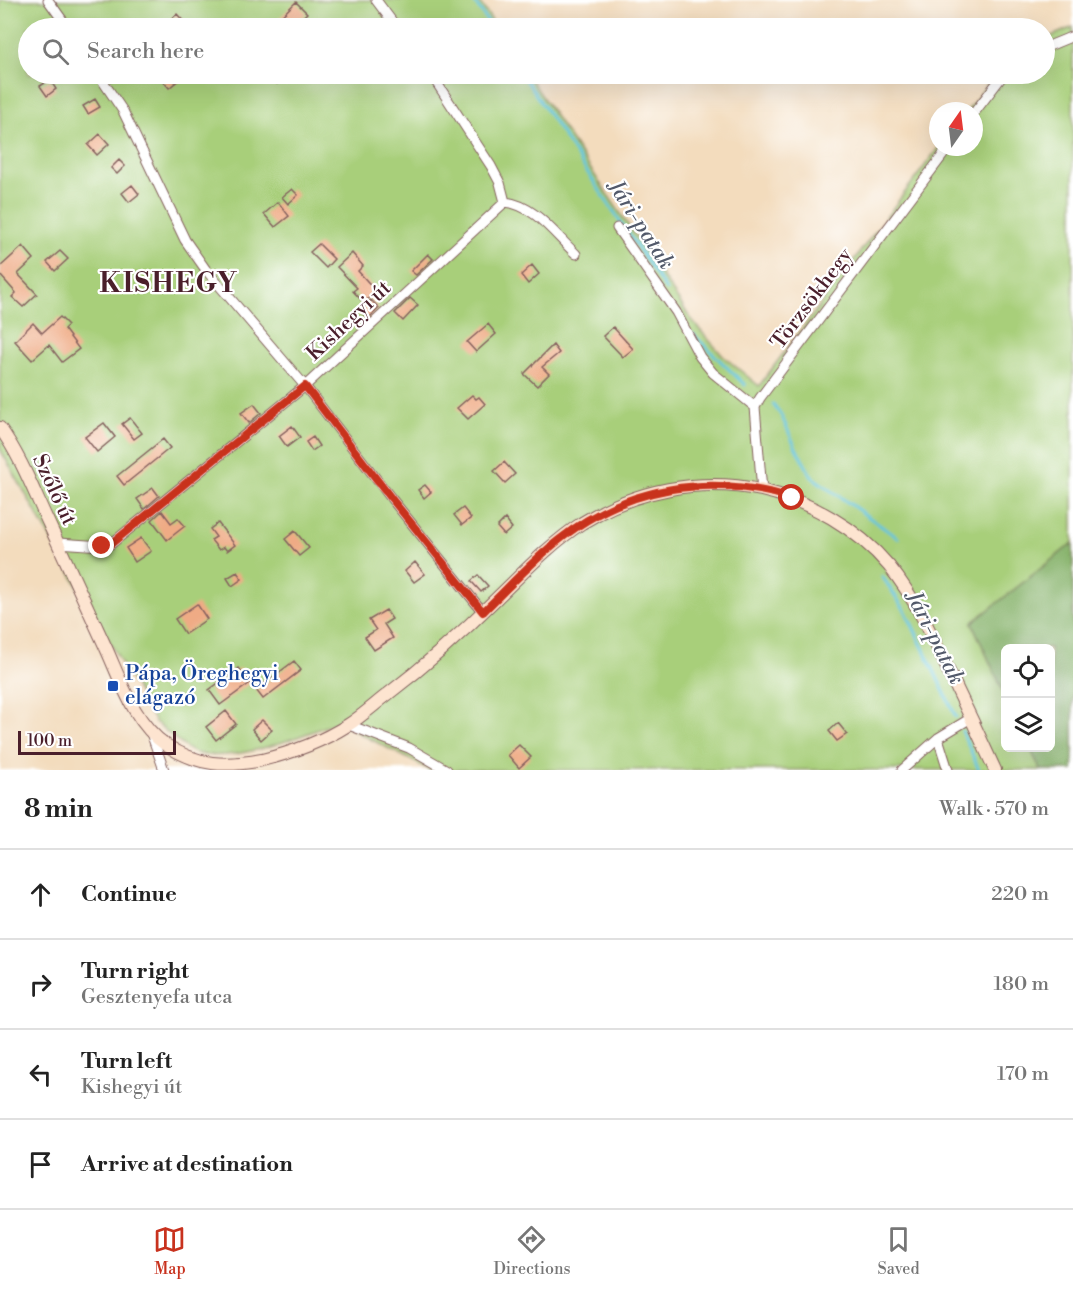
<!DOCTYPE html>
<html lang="en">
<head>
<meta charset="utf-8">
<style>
  body { margin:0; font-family:"Libre Bodoni",serif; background:#f6f6f6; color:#222 }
  .controls { position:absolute; right:18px; bottom:18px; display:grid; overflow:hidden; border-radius:9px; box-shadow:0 6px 24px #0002 }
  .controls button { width:54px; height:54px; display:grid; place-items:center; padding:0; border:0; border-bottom:2px solid #e0e0e0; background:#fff; color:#222; font:30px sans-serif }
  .compass { position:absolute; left:929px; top:102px; width:54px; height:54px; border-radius:50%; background:#fff; box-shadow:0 6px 24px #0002; rotate:14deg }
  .scale { position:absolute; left:18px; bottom:15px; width:158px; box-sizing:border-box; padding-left:6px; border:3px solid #4a1f2b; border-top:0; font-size:16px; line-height:21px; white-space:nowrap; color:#4a1f2b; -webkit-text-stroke:4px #fff; paint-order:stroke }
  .stop { position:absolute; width:18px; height:18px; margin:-14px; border:4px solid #c8321e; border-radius:50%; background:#fff }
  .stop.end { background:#c8321e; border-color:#fff; box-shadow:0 2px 6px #0008 }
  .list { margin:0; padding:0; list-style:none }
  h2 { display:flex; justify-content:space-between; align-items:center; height:78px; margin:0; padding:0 24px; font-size:26px }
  h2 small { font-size:20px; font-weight:400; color:#767676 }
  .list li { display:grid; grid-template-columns:39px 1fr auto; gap:18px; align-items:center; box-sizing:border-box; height:90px; padding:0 24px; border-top:2px solid #e0e0e0 }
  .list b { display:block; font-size:22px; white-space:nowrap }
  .list p { margin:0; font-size:20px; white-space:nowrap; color:#767676 }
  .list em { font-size:20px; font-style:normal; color:#767676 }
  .icon { flex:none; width:33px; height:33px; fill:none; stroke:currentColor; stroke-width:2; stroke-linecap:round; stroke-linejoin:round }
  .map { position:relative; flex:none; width:1073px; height:770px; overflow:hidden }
  .search { position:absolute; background:#fff; box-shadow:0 6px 24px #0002; left:18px; right:18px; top:18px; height:66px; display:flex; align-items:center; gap:15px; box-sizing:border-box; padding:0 21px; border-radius:33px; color:#767676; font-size:22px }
  .sheet { height:438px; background:#fff }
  nav { display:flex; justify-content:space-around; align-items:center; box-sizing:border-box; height:84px; border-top:2px solid #e0e0e0; background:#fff; font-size:16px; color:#767676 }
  nav a { display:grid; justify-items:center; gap:3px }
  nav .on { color:#c8321e }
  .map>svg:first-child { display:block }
</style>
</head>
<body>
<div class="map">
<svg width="1073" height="770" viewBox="0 0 1073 770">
  <rect width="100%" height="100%" fill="#fff"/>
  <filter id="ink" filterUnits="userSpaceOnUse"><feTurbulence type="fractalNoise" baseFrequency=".0167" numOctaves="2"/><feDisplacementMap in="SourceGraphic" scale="12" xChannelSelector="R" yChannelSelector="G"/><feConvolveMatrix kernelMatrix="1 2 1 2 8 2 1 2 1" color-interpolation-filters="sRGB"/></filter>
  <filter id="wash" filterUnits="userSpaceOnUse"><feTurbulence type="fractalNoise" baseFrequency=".008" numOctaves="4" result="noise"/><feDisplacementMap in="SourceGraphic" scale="24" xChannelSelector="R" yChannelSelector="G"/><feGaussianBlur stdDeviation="1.35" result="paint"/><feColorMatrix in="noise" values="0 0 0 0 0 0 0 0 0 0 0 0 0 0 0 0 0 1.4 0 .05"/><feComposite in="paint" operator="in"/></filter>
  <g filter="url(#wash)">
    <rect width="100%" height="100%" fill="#f3dcbd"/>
    <path fill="#a8cf7a" stroke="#797752" stroke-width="1.5" d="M0,0h478l19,28h-469v46h499l166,248 30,34 36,30 180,-239h35v-36h-7l28,-37h49l1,-35 28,-12v516l-101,80 33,72 1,53h24l11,22h-611l-92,-48c-39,14 -101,42 -143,31 -10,-3 -30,-24 -40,-31l-155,-273z"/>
    <path fill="#86b26a" stroke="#68684a" stroke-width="1.5" d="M1073,543v227h-32l-11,-22h20v-100h-44l-1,47 -33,-72z"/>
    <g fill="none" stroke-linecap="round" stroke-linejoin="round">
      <path stroke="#61c4df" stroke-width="3" d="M473,0l19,28
        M522,74l144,216
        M693,334l52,51
        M773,404l8,11 15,33 16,29 86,61
        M882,576l24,36 50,105
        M962,731l17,39"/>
    </g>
    <g id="blocks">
      <path fill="#efab85" d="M296,2l11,11 -16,15h-22z
        M177,14l9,10 -5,4h-19z
        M157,74h29l-17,14z
        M267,74h21l-11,10z
        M50,80l6,9 -9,7 -7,-10z
        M95,99l5,8 -12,7 -5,-8z
        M100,134l9,10 -12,11 -9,-10z
        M119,160l6,6 -8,8 -6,-6z
        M132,185l7,9 -10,8 -7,-9z
        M292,189l6,6 -10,9 -6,-7z
        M278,202l11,14 -14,11 -11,-13z
        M319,244l15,15 -8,9 -16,-16z
        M23,246l11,13 -16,15 19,20 -14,13 -11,-10 4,-4 -16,-18v-8z
        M60,251l8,8 -13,12 -8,-9z
        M352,253l11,13 -5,5 18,20 -12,12 -11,-12 4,-3 -20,-21z
        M428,254l5,5 -17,16 -5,-4z
        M532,265l7,9 -11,10 -7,-9z
        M410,298l8,7 -15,16 -8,-8z
        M371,300l8,8 -11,11 -8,-8z
        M60,317l8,8 -4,4 15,20 -17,13 -13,-17 -17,15 -17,-19 18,-18 9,10z
        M488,324l8,10 -20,18 -9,-10z
        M613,327l20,22 -10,8 -20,-21z
        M553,345l6,8 -17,14 7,7 -12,12 -13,-12z
        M472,395l4,4 3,-2 6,7 -17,15 -11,-11z
        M254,404l7,9 -12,10 -8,-10z
        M130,418l12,15 -8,6 -12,-15z
        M104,423l11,14 -18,15 -12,-15z
        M292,426l8,11 -13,10 -8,-11z
        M313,437l6,9 -7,5 -6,-9z
        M163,439l7,9 -46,37 -7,-9z
        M504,462l11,12 -10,9 -11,-12z
        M425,485l6,7 -7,6 -6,-8z
        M153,488l6,8 -15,13 -7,-10z
        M463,508l8,10 -9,7 -8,-10z
        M162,511l9,12 7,-5 7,8 -18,14 -15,-20z
        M505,519l7,9 -8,7 -7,-8z
        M218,523l17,22 -8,6 -3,-4 -5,3 -8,-10 5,-3 -6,-8z
        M295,531l14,17 -10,8 -14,-17z
        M141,538l10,13 -16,11 -9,-14z
        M415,562l10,12 -11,8 -9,-11z
        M237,572l5,7 -10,7 -5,-8z
        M478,575l10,11 -7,6 -10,-11z
        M197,604l10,15 -22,15 -10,-15z
        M386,610l6,9 -8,5 9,14 -19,12 -9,-13 11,-7 -7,-10z
        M294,661l7,9 -38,29 -7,-9z
        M239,668l11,15 -30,22 -11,-15z
        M226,711l10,13 -20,16 -10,-13z
        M262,720l10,10 -11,10 -9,-11z
        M838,723l9,11 -10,7 -8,-10z
        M519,745l12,12 -12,11 -11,-13z"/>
    </g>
  </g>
  <g filter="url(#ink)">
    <use href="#blocks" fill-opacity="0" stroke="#85615e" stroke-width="1.5"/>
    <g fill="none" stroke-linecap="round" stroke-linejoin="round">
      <defs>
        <path id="street" d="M48,0l20,28
          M376,0l21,28
          M1044,48l29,-12
          M98,74l25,37 62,129 21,30 99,116 86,112 92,114
          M431,74l60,92 9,17 5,19
          M974,113l30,-39
          M505,202c30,3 50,33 71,52
          M617,228l59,84 24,45 13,16 42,34
          M762,491l-7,-84 5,-9 189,-251
          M58,543l44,3 9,-2 194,-158 200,-184
          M349,725l60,23 38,22
          M151,733l13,37
          M938,738l10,32
          M902,770l36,-32 33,-20"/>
        <path id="secondary" d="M0,428c21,29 34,64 49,96 19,41 38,83 57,124 15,33 28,75 60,97 32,21 59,22 96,15 29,-7 61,-19 86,-35 14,-9 27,-21 40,-31 38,-29 74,-61 108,-95 27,-26 54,-55 86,-76 53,-33 118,-46 179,-33 49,11 96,38 128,76 26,32 43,69 60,106 16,33 31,65 46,98"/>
      </defs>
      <use href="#street" stroke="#85615e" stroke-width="11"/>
      <use href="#secondary" stroke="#85615e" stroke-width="14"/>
      <use href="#street" stroke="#fff" stroke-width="9"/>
      <use href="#secondary" stroke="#fde4d0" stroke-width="12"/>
    </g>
  </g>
  <g fill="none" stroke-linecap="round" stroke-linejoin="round" filter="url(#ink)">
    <path stroke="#c8321e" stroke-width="8" d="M102,546l9,-2 194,-158 86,112 92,114c25,-24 49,-51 76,-72 67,-54 151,-67 233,-42"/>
  </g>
  <rect fill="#1a4fb4" stroke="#fff" stroke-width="2" x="107" y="680" width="12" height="12" rx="3"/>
  <g text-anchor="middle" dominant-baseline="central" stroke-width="4.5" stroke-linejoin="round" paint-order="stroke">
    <g font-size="21" fill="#4a1f2b" stroke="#fff">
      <text transform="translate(812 299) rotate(-53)">Törzsökhegy</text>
      <text transform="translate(349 321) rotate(-43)">Kishegyi út</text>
      <text transform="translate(54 490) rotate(65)">Szőlő út</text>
    </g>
    <g font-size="21" fill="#164399" stroke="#fff" text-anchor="start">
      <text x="125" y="674">Pápa, Öreghegyi<tspan x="125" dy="24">elágazó</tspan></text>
    </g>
    <g font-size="22" font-style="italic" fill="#52596a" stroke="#fff">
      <text transform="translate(641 225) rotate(57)">Jári-patak</text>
      <text transform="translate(935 638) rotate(63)">Jári-patak</text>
    </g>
    <g font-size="27" font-weight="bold" letter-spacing="1.5" fill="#4a1f2b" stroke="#fff">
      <text x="169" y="284">KISHEGY</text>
    </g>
  </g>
</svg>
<div class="controls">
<button><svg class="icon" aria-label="locate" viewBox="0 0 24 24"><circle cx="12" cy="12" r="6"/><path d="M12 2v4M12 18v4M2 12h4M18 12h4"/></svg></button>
<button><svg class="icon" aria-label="layers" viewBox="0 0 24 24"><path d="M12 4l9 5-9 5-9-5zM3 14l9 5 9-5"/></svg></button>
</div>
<svg class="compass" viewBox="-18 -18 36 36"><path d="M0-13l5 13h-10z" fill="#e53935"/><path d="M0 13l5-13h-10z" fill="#767676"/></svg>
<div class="scale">100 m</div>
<div class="stop" style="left:792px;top:498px"></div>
<div class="stop end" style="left:102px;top:546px"></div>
<div class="search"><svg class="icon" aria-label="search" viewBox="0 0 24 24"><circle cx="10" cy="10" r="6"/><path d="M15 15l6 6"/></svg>Search here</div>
</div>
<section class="sheet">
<h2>8 min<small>Walk · 570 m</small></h2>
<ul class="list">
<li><svg class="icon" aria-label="ahead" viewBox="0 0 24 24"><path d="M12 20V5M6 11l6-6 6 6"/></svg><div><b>Continue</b></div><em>220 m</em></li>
<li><svg class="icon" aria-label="right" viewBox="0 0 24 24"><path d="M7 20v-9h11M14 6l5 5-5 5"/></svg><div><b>Turn right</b><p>Gesztenyefa utca</p></div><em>180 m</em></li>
<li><svg class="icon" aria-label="left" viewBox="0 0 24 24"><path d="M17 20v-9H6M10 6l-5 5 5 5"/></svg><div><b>Turn left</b><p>Kishegyi út</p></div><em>170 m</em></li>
<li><svg class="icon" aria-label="arrive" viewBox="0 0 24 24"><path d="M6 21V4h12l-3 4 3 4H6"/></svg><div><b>Arrive at destination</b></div></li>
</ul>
</section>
<nav>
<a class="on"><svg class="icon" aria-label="map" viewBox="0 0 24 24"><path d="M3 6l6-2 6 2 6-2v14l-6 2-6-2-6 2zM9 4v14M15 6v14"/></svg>Map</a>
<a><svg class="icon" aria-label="directions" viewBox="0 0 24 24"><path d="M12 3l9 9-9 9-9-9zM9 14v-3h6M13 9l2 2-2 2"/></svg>Directions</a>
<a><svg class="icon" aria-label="saved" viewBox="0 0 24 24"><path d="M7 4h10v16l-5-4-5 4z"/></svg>Saved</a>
</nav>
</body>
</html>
